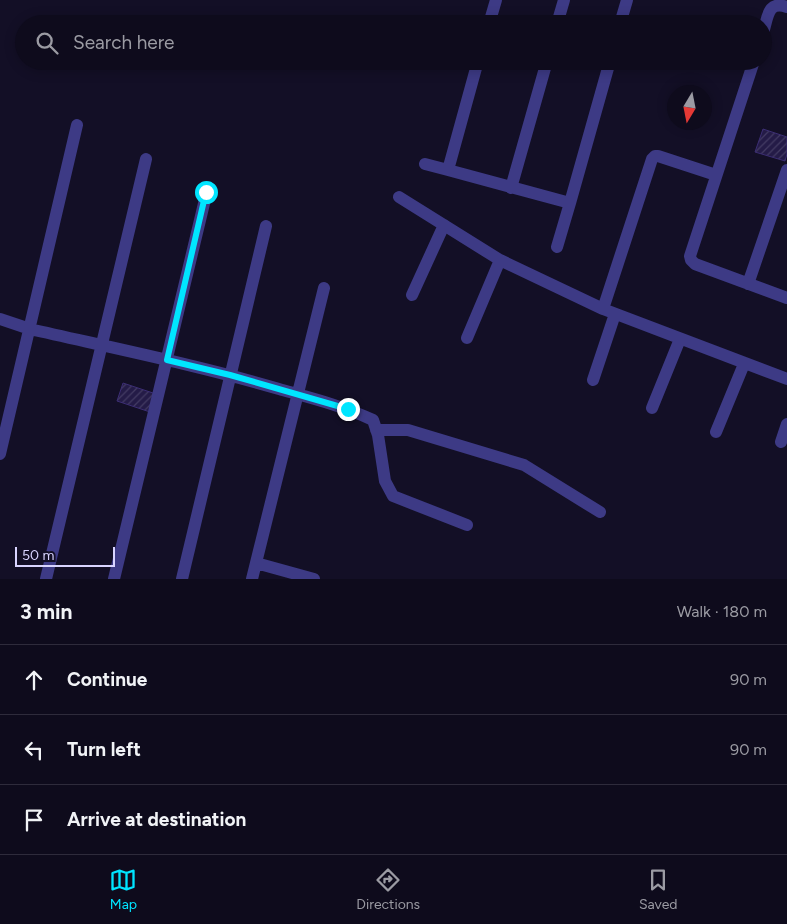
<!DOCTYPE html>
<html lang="en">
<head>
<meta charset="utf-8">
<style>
  body { margin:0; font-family:Figtree,sans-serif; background:#171425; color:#f1f3f6 }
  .compass { position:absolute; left:667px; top:85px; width:45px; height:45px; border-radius:50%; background:#0e0b1c; box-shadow:0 2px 12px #0003; rotate:190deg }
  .scale { position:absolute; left:15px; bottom:12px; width:100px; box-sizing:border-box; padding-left:5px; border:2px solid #d9d4ff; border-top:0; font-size:14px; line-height:18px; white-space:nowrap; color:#d9d4ff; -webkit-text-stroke:4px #130f26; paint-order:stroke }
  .stop { position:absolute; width:15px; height:15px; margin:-11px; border:4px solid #00e5ff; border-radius:50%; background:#fff }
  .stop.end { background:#00e5ff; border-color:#fff; box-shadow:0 1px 5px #0008 }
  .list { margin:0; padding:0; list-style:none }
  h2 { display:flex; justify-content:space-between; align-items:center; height:65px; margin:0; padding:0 20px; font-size:21px }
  h2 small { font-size:16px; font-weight:400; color:#9b9ba3 }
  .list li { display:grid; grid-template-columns:32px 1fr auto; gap:15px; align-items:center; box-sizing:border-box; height:70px; padding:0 20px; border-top:1px solid #2e2b3b }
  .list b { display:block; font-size:19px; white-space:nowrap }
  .list em { font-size:16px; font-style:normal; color:#9b9ba3 }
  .icon { flex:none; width:28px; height:28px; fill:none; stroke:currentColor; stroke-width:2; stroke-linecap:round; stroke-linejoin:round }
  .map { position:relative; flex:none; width:787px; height:579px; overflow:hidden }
  .search { position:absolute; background:#0e0b1c; box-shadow:0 2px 12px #0003; left:15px; right:15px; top:15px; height:55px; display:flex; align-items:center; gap:12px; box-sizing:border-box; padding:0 18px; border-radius:28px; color:#9b9ba3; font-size:19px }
  .sheet { height:275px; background:#0e0b1c }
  nav { display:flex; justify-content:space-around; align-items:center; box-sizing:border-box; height:70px; border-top:1px solid #2e2b3b; background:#0e0b1c; font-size:14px; color:#9b9ba3 }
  nav a { display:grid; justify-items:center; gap:2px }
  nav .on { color:#00e5ff }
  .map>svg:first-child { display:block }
</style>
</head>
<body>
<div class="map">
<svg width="787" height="579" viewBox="0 0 787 579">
  <defs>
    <pattern id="building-hatch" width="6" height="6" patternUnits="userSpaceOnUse" patternTransform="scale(1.25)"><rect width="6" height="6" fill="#241b47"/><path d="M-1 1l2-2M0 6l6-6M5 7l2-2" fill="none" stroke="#433b63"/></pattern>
  </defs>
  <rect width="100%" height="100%" fill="#130f26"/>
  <path fill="url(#building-hatch)" stroke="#3b2d73" d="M763,129l24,8v17l-2,7 -30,-9z
    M123,383l33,11 -6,18 -33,-11z"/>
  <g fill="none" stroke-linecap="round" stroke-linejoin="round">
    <path stroke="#3d3a85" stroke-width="12" d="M489,24l7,-24
      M557,24l7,-24
      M620,24l7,-24
      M763,33c5,-15 4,-33 24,-26
      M478,61l-30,109 122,33 40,-142
      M754,61l-64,195 1,4 4,4 92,34
      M425,164l23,6
      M511,188l36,-127
      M399,197l101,63 103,49 184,70
      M557,247l13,-44
      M748,284l39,-114
      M412,295l32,-70
      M603,309l49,-150 3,-3h3l58,19
      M0,319l30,10c83,19 167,36 249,60 32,9 64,17 94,31l5,15 7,46 8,15 74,29
      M467,338l33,-78
      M593,380l22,-66
      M652,408l28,-69
      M376,430h32l116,35 76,47
      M716,432l28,-68
      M781,442l6,-18
      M0,454l77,-329
      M256,563l58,16
      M46,579l100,-420
      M114,579l93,-388
      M182,579l84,-353
      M252,579l72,-291"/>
  </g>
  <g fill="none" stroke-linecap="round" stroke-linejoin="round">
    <path stroke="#00e5ff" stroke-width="6" d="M206,192l-39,168 63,15 118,34"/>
  </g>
</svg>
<svg class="compass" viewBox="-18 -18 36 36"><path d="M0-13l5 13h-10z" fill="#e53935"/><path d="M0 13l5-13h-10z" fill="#9b9ba3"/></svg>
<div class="scale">50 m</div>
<div class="stop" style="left:206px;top:192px"></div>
<div class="stop end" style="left:348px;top:409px"></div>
<div class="search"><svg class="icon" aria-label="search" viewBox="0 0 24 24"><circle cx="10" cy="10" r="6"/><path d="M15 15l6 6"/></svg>Search here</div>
</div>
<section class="sheet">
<h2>3 min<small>Walk · 180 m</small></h2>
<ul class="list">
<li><svg class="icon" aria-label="ahead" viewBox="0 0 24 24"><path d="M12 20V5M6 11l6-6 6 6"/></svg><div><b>Continue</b></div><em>90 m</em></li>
<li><svg class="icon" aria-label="left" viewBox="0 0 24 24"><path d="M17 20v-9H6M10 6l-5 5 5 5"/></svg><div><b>Turn left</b></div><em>90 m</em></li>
<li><svg class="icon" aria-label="arrive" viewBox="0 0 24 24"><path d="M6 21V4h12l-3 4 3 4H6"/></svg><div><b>Arrive at destination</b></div></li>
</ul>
</section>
<nav>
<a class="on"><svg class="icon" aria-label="map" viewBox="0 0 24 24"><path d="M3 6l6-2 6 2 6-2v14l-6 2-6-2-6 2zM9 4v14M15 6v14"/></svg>Map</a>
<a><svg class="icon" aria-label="directions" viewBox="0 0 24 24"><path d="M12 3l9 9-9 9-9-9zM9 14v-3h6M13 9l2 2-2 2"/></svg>Directions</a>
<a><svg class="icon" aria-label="saved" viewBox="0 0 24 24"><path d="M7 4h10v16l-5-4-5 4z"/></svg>Saved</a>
</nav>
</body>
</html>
